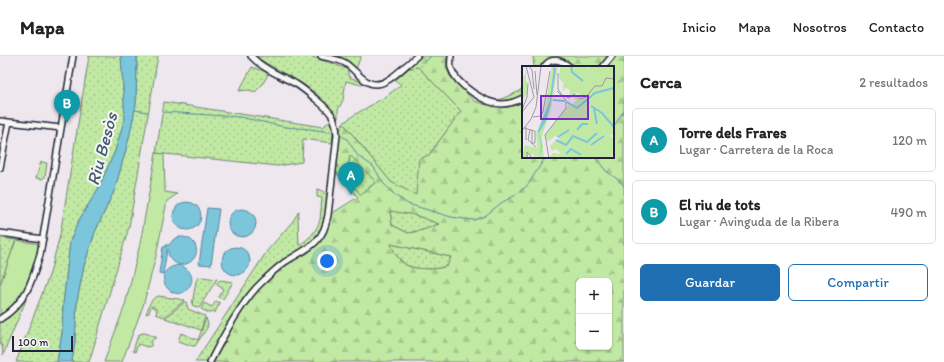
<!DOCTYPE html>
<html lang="es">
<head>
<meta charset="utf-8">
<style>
  body { margin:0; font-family:Itim,sans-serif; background:#f2f2f2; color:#222 }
  .controls { position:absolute; right:12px; bottom:12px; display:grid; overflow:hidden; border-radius:6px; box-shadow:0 1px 3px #0004 }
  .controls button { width:36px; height:36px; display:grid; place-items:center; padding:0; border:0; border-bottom:1px solid #e0e0e0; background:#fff; color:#222; font:20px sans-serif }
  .scale { position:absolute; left:12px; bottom:10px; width:61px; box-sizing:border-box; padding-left:4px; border:2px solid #22223b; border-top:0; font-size:11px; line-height:14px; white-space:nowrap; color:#22223b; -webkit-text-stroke:3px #f6f6f2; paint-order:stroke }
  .you { position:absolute; left:327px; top:205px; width:14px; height:14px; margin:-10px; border:3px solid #fff; border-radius:50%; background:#1a73e8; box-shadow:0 0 0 6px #1a73e833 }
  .badge { display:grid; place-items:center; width:26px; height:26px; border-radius:50%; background:#1f6fb2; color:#fff; font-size:13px; font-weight:700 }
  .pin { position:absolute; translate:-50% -33px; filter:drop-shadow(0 1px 2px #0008) }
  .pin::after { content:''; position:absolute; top:21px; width:14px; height:12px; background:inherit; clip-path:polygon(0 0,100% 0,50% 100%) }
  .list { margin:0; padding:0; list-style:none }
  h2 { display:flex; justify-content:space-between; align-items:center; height:52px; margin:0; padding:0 16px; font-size:17px }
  h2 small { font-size:13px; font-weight:400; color:#767676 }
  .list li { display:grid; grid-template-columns:26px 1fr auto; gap:12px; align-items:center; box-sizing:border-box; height:64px; margin:0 8px 8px; padding:0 8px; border:1px solid #e0e0e0; border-radius:6px }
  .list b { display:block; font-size:15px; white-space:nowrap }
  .list p { margin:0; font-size:13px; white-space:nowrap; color:#767676 }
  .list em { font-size:13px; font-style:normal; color:#767676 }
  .actions { display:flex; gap:8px; padding:12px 16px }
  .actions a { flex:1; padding:9px 0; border:1px solid #1f6fb2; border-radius:6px; text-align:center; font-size:14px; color:#1f6fb2 }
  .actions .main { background:#1f6fb2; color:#fff }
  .map { position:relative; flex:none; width:624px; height:306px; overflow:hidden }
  header { display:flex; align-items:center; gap:24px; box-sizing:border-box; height:56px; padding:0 20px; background:#fff; border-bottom:1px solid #e0e0e0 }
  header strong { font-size:19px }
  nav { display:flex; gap:22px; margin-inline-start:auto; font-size:14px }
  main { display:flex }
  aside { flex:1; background:#fff }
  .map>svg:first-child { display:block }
</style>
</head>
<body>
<header>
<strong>Mapa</strong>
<nav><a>Inicio</a><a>Mapa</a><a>Nosotros</a><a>Contacto</a></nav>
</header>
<main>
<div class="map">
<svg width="624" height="306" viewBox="0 0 624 306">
  <defs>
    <pattern id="grass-dots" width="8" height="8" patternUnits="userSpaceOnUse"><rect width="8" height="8" fill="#c1e9a4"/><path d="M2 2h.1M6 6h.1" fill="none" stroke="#a6c88e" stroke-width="1.8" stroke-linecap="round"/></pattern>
    <pattern id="forest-firs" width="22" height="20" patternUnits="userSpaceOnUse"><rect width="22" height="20" fill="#c1e9a4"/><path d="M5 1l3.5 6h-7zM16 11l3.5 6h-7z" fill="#a6c88e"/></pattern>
  </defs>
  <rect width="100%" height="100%" fill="#eee8ee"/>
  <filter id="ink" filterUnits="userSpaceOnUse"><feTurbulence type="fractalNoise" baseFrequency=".025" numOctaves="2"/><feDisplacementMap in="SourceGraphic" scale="8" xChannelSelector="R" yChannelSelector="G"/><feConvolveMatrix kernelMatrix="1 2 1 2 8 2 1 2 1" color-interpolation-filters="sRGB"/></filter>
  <g filter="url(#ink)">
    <path fill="url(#grass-dots)" stroke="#728670" d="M89,0h32l4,62 -10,33 -17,38 -19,31 -9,22 -7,63 -1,28 -5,29h-41l34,-89 10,-38z
      M137,0h21l-29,171 -39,132 -1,3h-17l3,-21 2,-40 7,-35 11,-34 20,-43 14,-51 7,-34z
      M254,0h4l2,1 3,-1h46l25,8 13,5 2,8 15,6 -3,2 -15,-4 -3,19 -5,10v8l-11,-14 -12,-11 -11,-8z
      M333,0h28l-5,13 -9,-9z
      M252,11l17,6 -7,12 -7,7 -6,-2 -10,1z
      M418,11l43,44 -32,44 -13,41 -25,-14 -48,-59 11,-8 31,-18 16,-12 -7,-6 15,-11z
      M164,46l159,25 6,-6 4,9 -1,13 -29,-4 -1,23 -24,4 -122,-13z
      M350,98l26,28 -16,13 -14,-17z
      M317,133c9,2 11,7 10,15 -1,7 -1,15 -4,21 -11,23 -28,25 -45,39 -8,6 -16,13 -22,21 -5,6 -11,12 -16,19 -12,18 -22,38 -33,58h-12l72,-111 26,-30 6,-10 -1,7 1,27c9,-5 18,-14 21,-25 1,-7 1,-15 2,-22l-5,-1z
      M390,154l25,5 24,9 -16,6 -15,3 -16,-8z
      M0,182l16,2 -16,45z
      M391,188l60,13 -4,9c-8,4 -33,4 -41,-1 -3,-2 -12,-12 -13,-15 -1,-2 -1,-4 -2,-6z
      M202,221l15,2 -18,29 -7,-3 4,-24 2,-3z
      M220,224l13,2 -10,17 -5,-2 5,-8 -7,-5z
      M159,240l26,4 -21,17 -8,-3 1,-5 -6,-3 -2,7 -3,1c3,-8 4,-16 13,-18z
      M25,244h1l-23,55 -1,-9 -2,-3v-21l8,-5z
      M186,245l2,8 17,7 -4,14 -20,-7v1l-16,-6z
      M216,245l4,2 -5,9 -6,1 -8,-4 3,-6 8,4z
      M206,262l2,6 -1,4 -12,18h-2l-15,-5 3,-8 17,7z
      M142,277h3l11,4v1c-4,1 -5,4 -5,8l-4,1 -9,-3 -3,8 -2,-1 5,-16z"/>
    <path fill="url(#forest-firs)" stroke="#728670" fill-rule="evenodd" d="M421,0h26l-1,11 4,9 24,25 13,4 31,-13 5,-5v70h90v-90h-79l-1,-11h91v306h-410c12,-22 24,-47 39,-66 9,-12 22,-23 34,-31 6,-5 14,-8 21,-12 14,-11 19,-22 23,-39l27,-17 -20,-22 -2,-5 4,-39 3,-8 48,59 25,13 3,-36 10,-4 32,-44 -43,-44 -9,1zM350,99l26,27 -15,13 -15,-17zM390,155l25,4 24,9 -16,6 -15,3 -16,-8zM391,188l60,13 -4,9c-9,4 -32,4 -41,-1 -7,-4 -13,-14 -15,-21zM579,225h30v66h-30z"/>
    <path fill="#c1e9a4" stroke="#728670" d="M156,97l8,1 1,38 12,2 -10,7 -11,55 -13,50 -20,53 -1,3h-18l21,-57 15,-61z
      M41,106l6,1 -2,14 -3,2 -6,-1z
      M16,184l23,4c-6,19 -9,41 -22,56 -5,6 -11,11 -17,15v-30z"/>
    <path fill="#7cc6dc" stroke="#58849c" d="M121,0h16l-1,48 -7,34 -14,51 -20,43 -11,34 -7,35 -2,40 -3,21h-15l5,-29 1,-28 7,-63 9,-22 19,-31 17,-38 10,-33z
      M173 160a14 14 0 1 1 28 0a14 14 0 1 1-28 0Z
      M207,152l12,1 -8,56 -12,-1z
      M228 167a14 14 0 1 1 28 0a14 14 0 1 1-28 0Z
      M179,181c22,-2 24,27 1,28 9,4 16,12 9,22 -15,22 -44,-18 -9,-22 -8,-3 -12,-7 -12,-16l-1,1 -4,24 -4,-1 4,-26h3v-2h3l5,-6z
      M222 205a14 14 0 1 1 28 0a14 14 0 1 1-28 0Z"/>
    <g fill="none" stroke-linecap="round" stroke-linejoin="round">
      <path stroke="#58849c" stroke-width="1" d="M421,10l10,-10
        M135,54l13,2
        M164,56l76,5 45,10 25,2 20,3
        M613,72l11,-18
        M342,80l5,3 11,17 15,10 11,18 12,12 12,8 43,13 13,2 10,1 11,-4 16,-13 13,-7 13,-10 18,-28 2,-1
        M595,101l11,14 14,10 4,5"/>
      <defs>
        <path id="minor" d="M321,0c8,2 17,3 24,7 14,9 23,30 43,17 10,-6 19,-16 29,-24
          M451,0c0,4 -1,8 0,12 5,17 35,36 51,36 8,0 15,-3 21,-6
          M544,11c7,-11 17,-7 26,0
          M603,11l9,-11
          M0,65l61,7
          M0,112l9,-46
          M0,177l43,6
          M0,263c25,-15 32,-37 40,-64l33,-199
          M210,306c13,-26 28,-54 47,-75 9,-9 18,-18 28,-25 22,-14 38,-17 43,-47l9,-80c-1,-18 -6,-23 -19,-34 -7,-6 -14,-12 -22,-17 -15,-8 -33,-15 -45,-28"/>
      </defs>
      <use href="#minor" stroke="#22223b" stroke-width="8"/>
      <use href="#minor" stroke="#f6f6f2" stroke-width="5"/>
    </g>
  </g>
  <g text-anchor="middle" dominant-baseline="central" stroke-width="4" stroke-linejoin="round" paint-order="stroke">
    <g font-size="18" font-style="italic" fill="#425b73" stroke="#f6f6f2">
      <text transform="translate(102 93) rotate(-75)">Riu Besòs</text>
    </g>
  </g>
  <g transform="translate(522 10)">
    <rect width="92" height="92" fill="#eee8ee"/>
    <path d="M30,0l3,1 -5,33 -12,31 3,14 -1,13 -3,-2 -3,1 -1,-5 -1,4 -4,-2v4h-6l3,-13 12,3 -1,-19 1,3 8,-23zM34,0h2l-7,43 -9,27 2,22h-4l-1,-25 7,-13zM80,65l6,5 6,-2 -4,2 4,2v16l-3,2 3,2h-30l8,-1 -10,-1 -16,-8 11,-5 21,7 -3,-5z" fill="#c1e9a4"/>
    <path d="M38,0h26l2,3v-3h26v68l-6,2 -6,-5 -3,12 -3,2 6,1 -4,4h-10l-11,-7 -9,4 14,9 13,-2 -3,3 -43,1 4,-5 8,1 -4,-5 -5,2 -2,-5 6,-6 3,1v-3l-4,-2 -6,5 -3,-1 -1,-6 23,-28 -1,-5 5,5 4,-6 -3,-3 2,-2 3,4 3,-2 -2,-4 -9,2v-5l-4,-2 -2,2h-3l4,-2 -3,-1 2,-3 -5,-6zM3,4l1,6v4l1,2v11l-4,7 -1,-25 3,1z" fill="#c1e9a4"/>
    <path d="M32,0l2,3 -5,33 -5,19 -7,12 3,13 -2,12 1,-13 -3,-14 12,-31z" fill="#7cc6dc"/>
    <path fill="none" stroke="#7cc6dc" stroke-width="2" d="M49,0l1,6 11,9M31,34l12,1M45,36l10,6 18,-15 19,-5M69,40l11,7 12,14M72,43l3,15M55,64l5,-6h6M36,71l11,-7M34,74l10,5 7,-9 14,6 10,-9M69,79l13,-9M44,88l5,-5 10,6"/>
    <path fill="none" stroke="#9c99a6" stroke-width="1" d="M7,0l3,4 2,19M13,5l2,24M36,23l4,6 7,3 5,-4 6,5 6,-2 9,-11h7l4,-8 8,1M36,23v-16M0,44l5,-13 1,-14M0,46l12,-15 -8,-31M11,51l7,-1 3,-4 7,-41M4,61v13M2,62l11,3v12h-3M8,64l-2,10 8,7M10,64v14M0,65l9,-12 5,-12 5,-41M5,92v-6l5,6M27,92l-4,-23 21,-27v-8l-9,-9"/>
    <path fill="#7b2cbf" fill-opacity="0.15" stroke="#7b2cbf" stroke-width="2" d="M19,30h47v23h-47z"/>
    <rect width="92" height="92" fill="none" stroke="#22223b" stroke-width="2"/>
  </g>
</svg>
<div class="controls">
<button>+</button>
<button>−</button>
</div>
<div class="scale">100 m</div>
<div class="you"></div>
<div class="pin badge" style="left:351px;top:139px;background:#0f9aa8">A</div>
<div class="pin badge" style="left:67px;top:67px;background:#0f9aa8">B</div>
</div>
<aside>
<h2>Cerca<small>2 resultados</small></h2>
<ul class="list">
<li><span class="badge" style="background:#0f9aa8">A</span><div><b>Torre dels Frares</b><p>Lugar · Carretera de la Roca</p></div><em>120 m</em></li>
<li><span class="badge" style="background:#0f9aa8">B</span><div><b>El riu de tots</b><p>Lugar · Avinguda de la Ribera</p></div><em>490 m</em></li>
</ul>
<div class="actions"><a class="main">Guardar</a><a>Compartir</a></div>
</aside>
</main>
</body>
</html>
